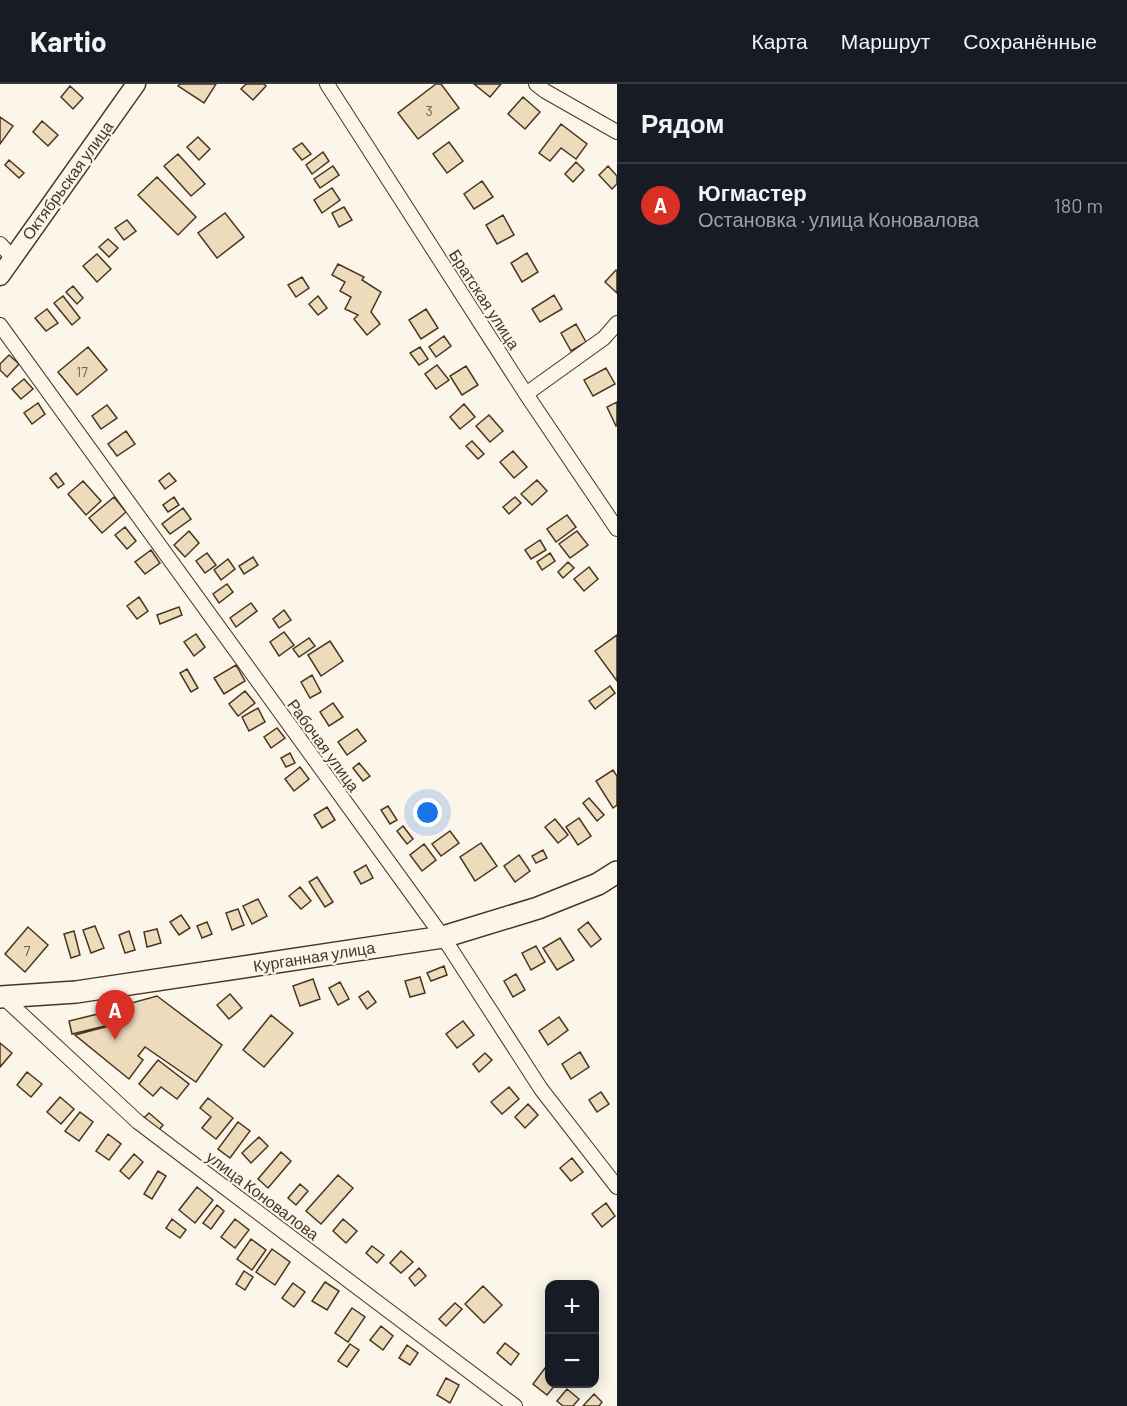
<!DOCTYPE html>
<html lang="ru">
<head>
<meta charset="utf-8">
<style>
  body { margin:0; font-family:Barlow,sans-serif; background:#20242c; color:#f1f3f6 }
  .controls { position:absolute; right:18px; bottom:18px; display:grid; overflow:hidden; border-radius:12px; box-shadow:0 3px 15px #0003 }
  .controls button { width:54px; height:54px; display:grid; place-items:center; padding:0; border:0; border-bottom:2px solid #363941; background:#171b24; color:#f1f3f6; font:30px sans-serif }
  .you { position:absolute; left:428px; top:729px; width:21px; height:21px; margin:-15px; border:4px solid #fff; border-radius:50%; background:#1a73e8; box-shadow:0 0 0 9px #1a73e833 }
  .badge { display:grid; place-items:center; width:39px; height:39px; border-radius:50%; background:#d93025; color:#fff; font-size:20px; font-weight:700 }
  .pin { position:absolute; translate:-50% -50px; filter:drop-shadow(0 2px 3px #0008) }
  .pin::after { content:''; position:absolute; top:32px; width:21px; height:18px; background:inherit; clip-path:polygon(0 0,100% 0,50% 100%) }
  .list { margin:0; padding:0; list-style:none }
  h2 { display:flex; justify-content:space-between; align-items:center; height:78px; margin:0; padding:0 24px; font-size:26px }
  h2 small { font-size:20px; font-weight:400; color:#9ea1a6 }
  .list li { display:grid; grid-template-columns:39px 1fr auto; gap:18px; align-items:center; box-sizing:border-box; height:84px; padding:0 24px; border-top:2px solid #363941 }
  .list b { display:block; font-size:22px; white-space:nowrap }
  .list p { margin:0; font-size:20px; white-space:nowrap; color:#9ea1a6 }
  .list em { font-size:20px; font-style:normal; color:#9ea1a6 }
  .map { position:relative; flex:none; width:617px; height:1322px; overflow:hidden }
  header { display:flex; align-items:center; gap:36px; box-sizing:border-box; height:84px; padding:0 30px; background:#171b24; border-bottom:2px solid #363941 }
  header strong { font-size:28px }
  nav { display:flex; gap:33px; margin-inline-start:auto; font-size:21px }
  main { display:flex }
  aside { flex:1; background:#171b24 }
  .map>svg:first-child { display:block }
</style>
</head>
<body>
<header>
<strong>Kartio</strong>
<nav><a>Карта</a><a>Маршрут</a><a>Сохранённые</a></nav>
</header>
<main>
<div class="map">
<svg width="617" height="1322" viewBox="0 0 617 1322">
  <rect width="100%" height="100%" fill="#fbf6e9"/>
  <path fill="#ecdcbc" stroke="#4a3520" stroke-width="1.5" d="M180,0h36l-12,19 -26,-17z
    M246,0h18l2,2 -13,14 -12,-11z
    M436,0h5l18,24 -41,31 -20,-26z
    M474,0h27l-11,13z
    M70,2l13,12 -10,11 -12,-12z
    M523,13l17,15 -15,17 -17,-15z
    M0,33l13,9 -13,18z
    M42,37l16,14 -10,11 -15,-14z
    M561,40l26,20 -11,15 -15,-11 -11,13 -11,-8z
    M198,53l12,12 -11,11 -12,-13z
    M449,58l14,19 -16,12 -14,-19z
    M302,59l9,11 -9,6 -9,-11z
    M323,68l6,9 -17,13 -6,-9z
    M178,70l27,30 -14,12 -27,-30z
    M9,76l15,13 -5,5 -14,-13z
    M576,78l8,8 -11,12 -8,-8z
    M333,82l6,9 -19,13 -6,-9z
    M608,82l9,10v8l-5,5 -13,-14z
    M157,93l39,40 -18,18 -40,-40z
    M482,97l11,16 -19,12 -10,-15z
    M332,104l8,12 -18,13 -8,-13z
    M344,123l8,13 -13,7 -7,-14z
    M225,129l19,24 -27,21 -19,-25z
    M503,131l11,20 -17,9 -11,-19z
    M127,136l9,11 -12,9 -9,-12z
    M108,155l10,9 -9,9 -10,-10z
    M527,169l11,19 -16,10 -11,-19z
    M97,170l14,15 -14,13 -14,-16z
    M338,180l26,13 -2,3 19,12 -10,20 9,12 -13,11 -13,-16 4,-4 -13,-6 6,-12 -11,-6 5,-9 -13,-7z
    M616,186l1,1v22l-12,-11z
    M302,193l7,11 -13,9 -8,-12z
    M73,202l10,12 -6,6 -11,-12z
    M554,211l8,14 -22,13 -8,-13z
    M63,212l17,22 -8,7 -18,-22z
    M318,212l9,12 -9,7 -9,-11z
    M47,225l11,14 -12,8 -11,-13z
    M426,225l12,19 -17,11 -12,-19z
    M576,240l10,18 -15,9 -10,-18z
    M444,252l7,10 -15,11 -7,-10z
    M88,263l19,23 -30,25 -19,-23z
    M420,263l8,12 -9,6 -9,-12z
    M9,271l10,9 -12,13 -7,-7v-6z
    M437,281l12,15 -13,9 -11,-15z
    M466,282l12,19 -16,10 -12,-19z
    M606,284l9,16 -22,12 -9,-16z
    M24,295l9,10 -12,10 -9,-10z
    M617,318v23l-1,1 -9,-19z
    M38,319l7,11 -13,10 -8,-11z
    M464,320l11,13 -15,12 -10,-12z
    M107,321l10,13 -16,11 -9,-13z
    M489,331l14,16 -13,11 -14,-16z
    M126,347l9,13 -18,12 -9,-12z
    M472,357l12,13 -6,5 -12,-13z
    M513,367l14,16 -13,11 -14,-16z
    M56,389l8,11 -6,4 -8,-10z
    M169,389l7,8 -11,8 -6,-8z
    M537,396l10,11 -15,14 -11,-11z
    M83,397l18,20 -15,14 -18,-21z
    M114,413l12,15 -24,21 -13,-15z
    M174,413l5,8 -11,7 -5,-7z
    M515,413l6,6 -12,11 -6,-7z
    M183,424l8,11 -21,15 -8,-10z
    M567,431l9,12 -20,15 -9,-13z
    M125,443l11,14 -9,8 -12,-14z
    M189,447l10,12 -14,14 -11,-12z
    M577,447l11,14 -18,13 -11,-14z
    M540,456l6,10 -15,9 -6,-9z
    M151,466l9,13 -15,11 -10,-12z
    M207,469l9,12 -11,8 -9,-12z
    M550,469l5,8 -13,9 -5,-8z
    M253,473l5,8 -14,9 -5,-8z
    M228,475l7,10 -14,11 -7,-10z
    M568,478l6,6 -11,10 -5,-6z
    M589,483l9,12 -14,12 -10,-12z
    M227,500l6,8 -14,11 -6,-9z
    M139,513l9,14 -11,8 -10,-13z
    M251,519l6,8 -21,16 -6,-9z
    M179,523l3,8 -22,9 -3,-9z
    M284,526l7,10 -12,8 -6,-9z
    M284,548l10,13 -15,11 -9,-14z
    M196,550l9,13 -11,9 -10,-14z
    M617,551v46l-22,-30z
    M309,554l6,8 -16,11 -6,-8z
    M330,557l13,20 -22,15 -13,-21z
    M236,581l9,16 -21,13 -10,-16z
    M187,585l11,19 -7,4 -11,-19z
    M312,591l9,17 -11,6 -9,-16z
    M610,602l5,7 -20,16 -6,-8z
    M245,607l10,12 -17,13 -9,-12z
    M333,619l10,14 -14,9 -9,-14z
    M258,624l7,14 -16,9 -7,-14z
    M277,644l8,10 -14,10 -7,-11z
    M357,645l9,12 -19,14 -9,-13z
    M290,669l5,10 -9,4 -5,-9z
    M359,679l11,13 -7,5 -10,-13z
    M300,683l9,12 -15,12 -9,-12z
    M613,686l4,6v29l-4,3 -17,-27z
    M589,714l15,17 -7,6 -14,-18z
    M388,722l9,14 -7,4 -9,-14z
    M327,723l8,13 -13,8 -8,-13z
    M579,734l12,18 -13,9 -12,-18z
    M555,735l13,16 -10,8 -13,-16z
    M403,742l10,13 -6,5 -10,-13z
    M450,747l9,12 -18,13 -9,-12z
    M481,759l16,23 -22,15 -15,-24z
    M424,760l12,16 -14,11 -12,-16z
    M543,766l4,8 -11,5 -4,-7z
    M519,771l11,16 -15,11 -11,-16z
    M366,781l7,13 -12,6 -7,-12z
    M317,793l16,25 -8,5 -16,-25z
    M300,803l11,14 -10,8 -12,-13z
    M258,815l9,17 -15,8 -9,-18z
    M238,825l6,16 -12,5 -6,-17z
    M181,831l9,13 -11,7 -9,-13z
    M207,838l5,12 -10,4 -5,-12z
    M588,838l13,17 -10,8 -13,-17z
    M95,842l9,22 -13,5 -8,-23z
    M28,843l20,18 -23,27 -20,-18z
    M157,845l4,14 -14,4 -3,-15z
    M74,847l6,24 -9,3 -7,-24z
    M129,847l6,19 -10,3 -6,-18z
    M560,854l14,22 -17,10 -14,-22z
    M536,862l9,16 -14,8 -9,-17z
    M444,882l3,9 -16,6 -4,-8z
    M516,890l9,16 -12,7 -9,-16z
    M420,893l5,16 -15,4 -5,-16z
    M313,895l7,20 -20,7 -7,-20z
    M340,898l9,17 -11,6 -9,-17z
    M368,907l8,11 -9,7 -8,-12z
    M230,910l12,14 -13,11 -12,-14z
    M157,912l65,49 -26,37 -51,-35 -7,9 5,4 -14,19 -54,-44 34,-9 -3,-16z
    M102,929l3,13 -33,8 -3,-13z
    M271,931l22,18 -29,34 -21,-17z
    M559,933l9,13 -20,15 -9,-14z
    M463,937l11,14 -17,13 -11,-14z
    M0,959l12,10 -12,14z
    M580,968l9,15 -18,12 -9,-15z
    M485,969l7,7 -13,12 -6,-8z
    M158,976l31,24 -12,15 -16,-12 -8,9 -14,-12z
    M27,988l15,12 -11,13 -14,-12z
    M509,1003l10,12 -17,15 -11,-12z
    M601,1008l8,12 -12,8 -8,-12z
    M60,1013l14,12 -13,15 -14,-12z
    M208,1014l25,20 -17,21 -14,-11 9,-11 -11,-9z
    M528,1020l10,11 -13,13 -10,-11z
    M80,1028l13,10 -14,19 -14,-10z
    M149,1029l14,12 -5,6 -14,-13z
    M238,1038l12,9 -20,27 -12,-9z
    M108,1050l13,10 -12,16 -13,-9z
    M259,1053l9,9 -17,17 -9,-10z
    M281,1068l10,9 -23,27 -10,-9z
    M134,1070l9,8 -14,17 -9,-8z
    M572,1074l11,14 -12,9 -11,-13z
    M158,1087l8,5 -14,23 -8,-5z
    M338,1091l15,13 -32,36 -15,-13z
    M300,1100l8,7 -12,14 -8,-7z
    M197,1103l16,13 -18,23 -16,-13z
    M606,1119l9,13 -13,11 -10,-13z
    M217,1121l7,6 -13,18 -8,-6z
    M172,1135l14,11 -6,8 -14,-10z
    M235,1135l14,11 -14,18 -14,-11z
    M343,1135l14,12 -11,12 -13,-12z
    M251,1155l15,11 -14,20 -15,-11z
    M372,1162l12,9 -7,8 -11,-10z
    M272,1165l18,13 -15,23 -19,-13z
    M401,1167l12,11 -12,11 -11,-10z
    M419,1184l7,8 -11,10 -6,-8z
    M244,1187l9,6 -8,13 -9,-6z
    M325,1198l14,9 -12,19 -15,-9z
    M293,1199l12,9 -11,15 -12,-9z
    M483,1202l19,19 -18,18 -19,-19z
    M455,1219l7,6 -16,17 -7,-7z
    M352,1224l13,9 -17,25 -13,-9z
    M381,1242l12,10 -10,14 -13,-10z
    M505,1259l14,11 -8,11 -14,-12z
    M350,1260l9,6 -12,17 -9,-6z
    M407,1261l11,8 -8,12 -11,-7z
    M545,1284l5,4v12h6l-9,11 -14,-11z
    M446,1294l13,7 -9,18 -13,-8z
    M567,1305l12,10 -6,7h-10l-6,-5z
    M594,1310l8,8 -3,4h-16z"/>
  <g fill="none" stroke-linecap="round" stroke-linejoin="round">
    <defs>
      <path id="street" d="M327,0l199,310 91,135
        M536,0l9,7 72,41
        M0,160l12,13
        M0,241l443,612 98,152 76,98
        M526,310l78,-56 13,-15
        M3,913l135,125 377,284"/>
      <path id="secondary" d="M0,192l136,-192"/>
      <path id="primary" d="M0,913l76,-5 367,-55 95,-29 60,-24 19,-12"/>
    </defs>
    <use href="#street" stroke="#4a3520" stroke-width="16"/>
    <use href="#secondary" stroke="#4a3520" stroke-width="21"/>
    <use href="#primary" stroke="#4a3520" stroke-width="24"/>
    <use href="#street" stroke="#fbf6e9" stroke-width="14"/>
    <use href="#secondary" stroke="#fbf6e9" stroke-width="18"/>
    <use href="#primary" stroke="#fbf6e9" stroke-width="21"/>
  </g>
  <g text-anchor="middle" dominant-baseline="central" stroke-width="4.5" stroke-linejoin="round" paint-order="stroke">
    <g font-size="14" fill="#725f47">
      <text x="429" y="26">3</text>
      <text x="82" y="287">17</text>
      <text x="27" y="866">7</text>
    </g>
    <g font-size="16" fill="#4a3520" stroke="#fbf6e9">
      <text transform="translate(67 96) rotate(-54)">Октябрьская улица</text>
      <text transform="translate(485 215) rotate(57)">Братская улица</text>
      <text transform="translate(324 661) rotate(54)">Рабочая улица</text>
      <text transform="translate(314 872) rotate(-9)">Курганная улица</text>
      <text transform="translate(263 1111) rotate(37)">улица Коновалова</text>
    </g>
  </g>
</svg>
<div class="controls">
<button>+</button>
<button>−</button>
</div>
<div class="you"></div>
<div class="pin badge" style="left:115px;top:956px">A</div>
</div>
<aside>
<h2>Рядом<small></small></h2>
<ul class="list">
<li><span class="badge">A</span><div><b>Югмастер</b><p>Остановка · улица Коновалова</p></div><em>180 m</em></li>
</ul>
</aside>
</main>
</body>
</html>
